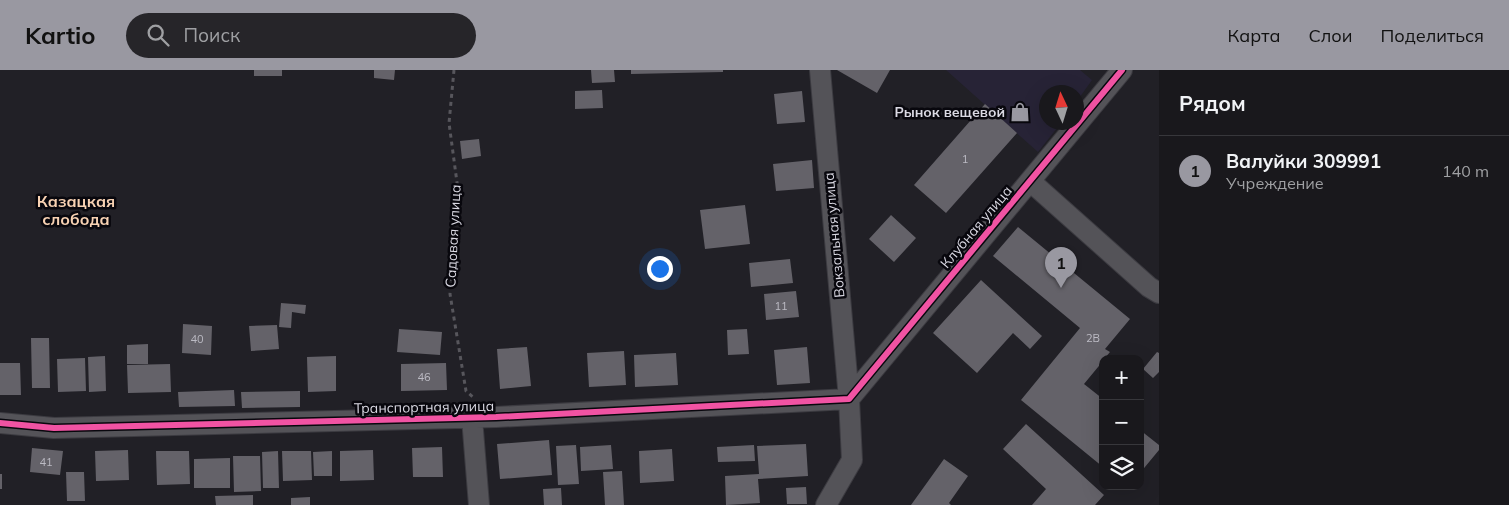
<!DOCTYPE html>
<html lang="ru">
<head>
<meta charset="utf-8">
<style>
  body { margin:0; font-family:Mulish,sans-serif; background:#262529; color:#f1f3f6 }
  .controls { position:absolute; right:15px; bottom:15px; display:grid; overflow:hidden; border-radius:10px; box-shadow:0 5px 20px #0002 }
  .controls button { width:45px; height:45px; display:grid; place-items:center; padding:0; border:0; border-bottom:1px solid #37373b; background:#19181c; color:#f1f3f6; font:25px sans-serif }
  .compass { position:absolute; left:1039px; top:15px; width:45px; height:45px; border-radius:50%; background:#19181c; box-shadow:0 5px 20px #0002; rotate:356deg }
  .you { position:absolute; left:659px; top:198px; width:18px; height:18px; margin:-12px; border:4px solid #fff; border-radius:50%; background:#1a73e8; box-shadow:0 0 0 8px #1a73e833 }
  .badge { display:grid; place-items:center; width:32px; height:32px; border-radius:50%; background:#9998a1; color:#111; font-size:16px; font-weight:700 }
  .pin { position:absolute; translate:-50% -41px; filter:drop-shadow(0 1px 2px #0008) }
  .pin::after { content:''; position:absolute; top:26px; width:18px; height:15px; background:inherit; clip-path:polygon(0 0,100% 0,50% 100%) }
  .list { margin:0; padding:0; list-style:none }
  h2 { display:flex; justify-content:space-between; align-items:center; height:65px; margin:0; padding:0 20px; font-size:21px }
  h2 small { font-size:16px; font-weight:400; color:#9fa0a3 }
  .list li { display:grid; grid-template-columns:32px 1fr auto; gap:15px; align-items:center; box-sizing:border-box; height:70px; padding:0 20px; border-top:1px solid #37373b }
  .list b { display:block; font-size:19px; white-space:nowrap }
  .list p { margin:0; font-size:16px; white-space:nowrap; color:#9fa0a3 }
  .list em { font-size:16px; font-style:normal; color:#9fa0a3 }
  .icon { flex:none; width:28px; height:28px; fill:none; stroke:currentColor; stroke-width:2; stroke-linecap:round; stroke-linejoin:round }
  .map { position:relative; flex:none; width:1159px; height:435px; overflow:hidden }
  header { display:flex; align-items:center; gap:30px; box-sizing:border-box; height:70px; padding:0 25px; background:#9998a1; color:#111 }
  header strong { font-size:24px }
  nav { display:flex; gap:28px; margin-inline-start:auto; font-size:18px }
  .search { width:350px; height:45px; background:#262529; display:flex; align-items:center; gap:12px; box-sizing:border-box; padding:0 18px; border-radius:28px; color:#9fa0a3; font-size:19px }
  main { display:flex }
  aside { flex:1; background:#19181c }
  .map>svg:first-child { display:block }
</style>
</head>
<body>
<header>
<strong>Kartio</strong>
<div class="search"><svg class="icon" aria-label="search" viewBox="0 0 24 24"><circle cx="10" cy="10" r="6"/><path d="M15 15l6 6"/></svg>Поиск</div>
<nav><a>Карта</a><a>Слои</a><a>Поделиться</a></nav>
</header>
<main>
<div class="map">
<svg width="1159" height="435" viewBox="0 0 1159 435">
  <rect width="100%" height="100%" fill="#212026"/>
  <path fill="#272336" d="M946,0h134l12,10 -15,21 -1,-9h-30v30l15,1 -23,29z"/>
  <path fill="#646269" d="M254,0h28v6h-28z
    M374,0h21l-1,10 -20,-2z
    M591,0h23l1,12 -23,1z
    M631,0h92v2l-92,2z
    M837,0h53l-13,23z
    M602,20l1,18 -28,1v-18z
    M802,21l3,31 -28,2 -3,-30z
    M985,34l32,29 -71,80 -32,-28z
    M479,69l2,17 -19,3 -2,-18z
    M812,90l2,28 -38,3 -3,-27z
    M745,135l5,39 -45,5 -5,-39z
    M891,145l25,23 -22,24 -25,-23z
    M1018,157l112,92 -25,30 5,3 -6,7h-1v2l-19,23 19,15v68l-82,-67 59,-72 -87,-72z
    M790,189l3,24 -42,4 -2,-24z
    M981,210l61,56 -12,13 -17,-16 -36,40 -44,-40z
    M796,221l3,26 -33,3 -2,-26z
    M281,233l25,2 -1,9 -13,-2 -1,16 -12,-1z
    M183,254l29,2 -1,29 -29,-2z
    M277,255l2,24 -28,2 -2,-25z
    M399,259l43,3 -2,23 -43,-3z
    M747,259l2,25 -21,1 -1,-25z
    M31,268h18l1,50h-18z
    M148,274v20h-21v-19z
    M527,277l4,39 -31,3 -3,-40z
    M807,277l3,36 -33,2 -3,-35z
    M624,281l2,34 -37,2 -2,-34z
    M1157,282l2,1v19l-6,6 -10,-9z
    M676,283l2,32 -43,2 -1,-32z
    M105,286l1,35 -17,1 -1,-35z
    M336,286v35l-28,1 -1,-35z
    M85,288l1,33 -28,1 -1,-33z
    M0,293h20l1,32h-21z
    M446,293l1,27 -46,1v-27z
    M170,294l1,28 -43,1 -1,-28z
    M234,320l1,16 -56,1 -1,-15z
    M300,321v16l-58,1 -1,-16z
    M1026,354l78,71 -9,10h-63l14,-16 -43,-40z
    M1140,360l19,15v5l-19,23z
    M549,370l3,35 -52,4 -3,-35z
    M806,374l2,32 -50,3 2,24 -34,2 -1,-29 34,-2 -2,-28z
    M576,375l3,39 -21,1 -2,-39z
    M611,375l2,24 -32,2 -1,-24z
    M754,375l1,16 -37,1 -1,-15z
    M442,377l1,30h-30l-1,-29z
    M32,378l31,3 -3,24 -30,-3z
    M672,379l2,32 -34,2 -1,-32z
    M128,380l1,30 -33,1 -1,-30z
    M373,380l1,30 -34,1v-30z
    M156,381h33l1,33 -33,1z
    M278,381l1,37h-16l-1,-36z
    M282,381h29l1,29 -29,1z
    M332,381v25h-18l-1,-24z
    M233,386h27l1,35 -27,1z
    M230,388v30h-36v-29z
    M944,389l24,17 -19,27 2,2h-40z
    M622,401l2,34h-19l-2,-33z
    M66,402h18l1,29h-18z
    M0,404h2v15h-2z
    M806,417l1,17h-20l-1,-16z
    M561,418l1,17h-18l-1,-16z
    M253,425v10h-37l-1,-9z
    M310,427v8h-19v-7z"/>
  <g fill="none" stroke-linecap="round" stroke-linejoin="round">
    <defs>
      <path id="minor" d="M820,0l29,329 3,61 -26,45
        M1030,111l119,106 10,6
        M849,329l273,-329
        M472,348l7,87
        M0,353l54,5 442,-11 353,-18"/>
    </defs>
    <use href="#minor" stroke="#3c3b41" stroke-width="22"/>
    <path stroke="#57565c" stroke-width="3" stroke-dasharray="4 4" stroke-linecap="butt" d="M454,0l-5,53 9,67 -8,104 16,97 8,7"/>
    <use href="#minor" stroke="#545358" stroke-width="20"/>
    <defs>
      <path id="cycleway" d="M0,353l54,5 442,-11 353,-18 273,-329"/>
    </defs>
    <use href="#cycleway" stroke="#08070d" stroke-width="9"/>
    <use href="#cycleway" stroke="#f153a3" stroke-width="6"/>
  </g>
  <defs>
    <symbol id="shop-bare" viewBox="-9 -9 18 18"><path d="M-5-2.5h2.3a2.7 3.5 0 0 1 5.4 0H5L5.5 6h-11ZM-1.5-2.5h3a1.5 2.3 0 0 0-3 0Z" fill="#9998a1" stroke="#08070d" stroke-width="2.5" paint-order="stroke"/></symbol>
  </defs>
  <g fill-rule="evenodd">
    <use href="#shop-bare" x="1006" y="28" width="28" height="28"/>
  </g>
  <g text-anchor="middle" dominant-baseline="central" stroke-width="5" stroke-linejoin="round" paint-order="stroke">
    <g font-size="11" fill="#bcbbc4">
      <text x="965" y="89">1</text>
      <text x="781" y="236">11</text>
      <text x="1093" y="268">2В</text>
      <text x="197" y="269">40</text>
      <text x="424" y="307">46</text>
      <text x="46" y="392">41</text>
    </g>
    <g font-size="14" font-weight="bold" fill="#dad9e3" stroke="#08070d" text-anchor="end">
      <text x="1005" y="42">Рынок вещевой</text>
    </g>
    <g font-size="14" fill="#dad9e3" stroke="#08070d">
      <text transform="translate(976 157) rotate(-50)">Клубная улица</text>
      <text transform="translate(834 165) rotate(-95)">Вокзальная улица</text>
      <text transform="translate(453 166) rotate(-87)">Садовая улица</text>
      <text transform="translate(424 337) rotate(-1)">Транспортная улица</text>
    </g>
    <g font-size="16" font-weight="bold" fill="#f8d2b3" stroke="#08070d">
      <text x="76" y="131">Казацкая<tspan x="76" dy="18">слобода</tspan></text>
    </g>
  </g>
</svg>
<div class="controls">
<button>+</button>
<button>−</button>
<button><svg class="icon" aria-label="layers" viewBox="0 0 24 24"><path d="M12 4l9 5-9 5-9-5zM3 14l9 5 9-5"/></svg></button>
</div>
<svg class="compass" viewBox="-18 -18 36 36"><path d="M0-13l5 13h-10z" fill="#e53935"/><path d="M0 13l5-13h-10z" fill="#9fa0a3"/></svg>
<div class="you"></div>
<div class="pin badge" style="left:1061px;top:218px">1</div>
</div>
<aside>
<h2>Рядом<small></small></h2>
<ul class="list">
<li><span class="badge">1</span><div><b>Валуйки 309991</b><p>Учреждение</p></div><em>140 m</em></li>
</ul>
</aside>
</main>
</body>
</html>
